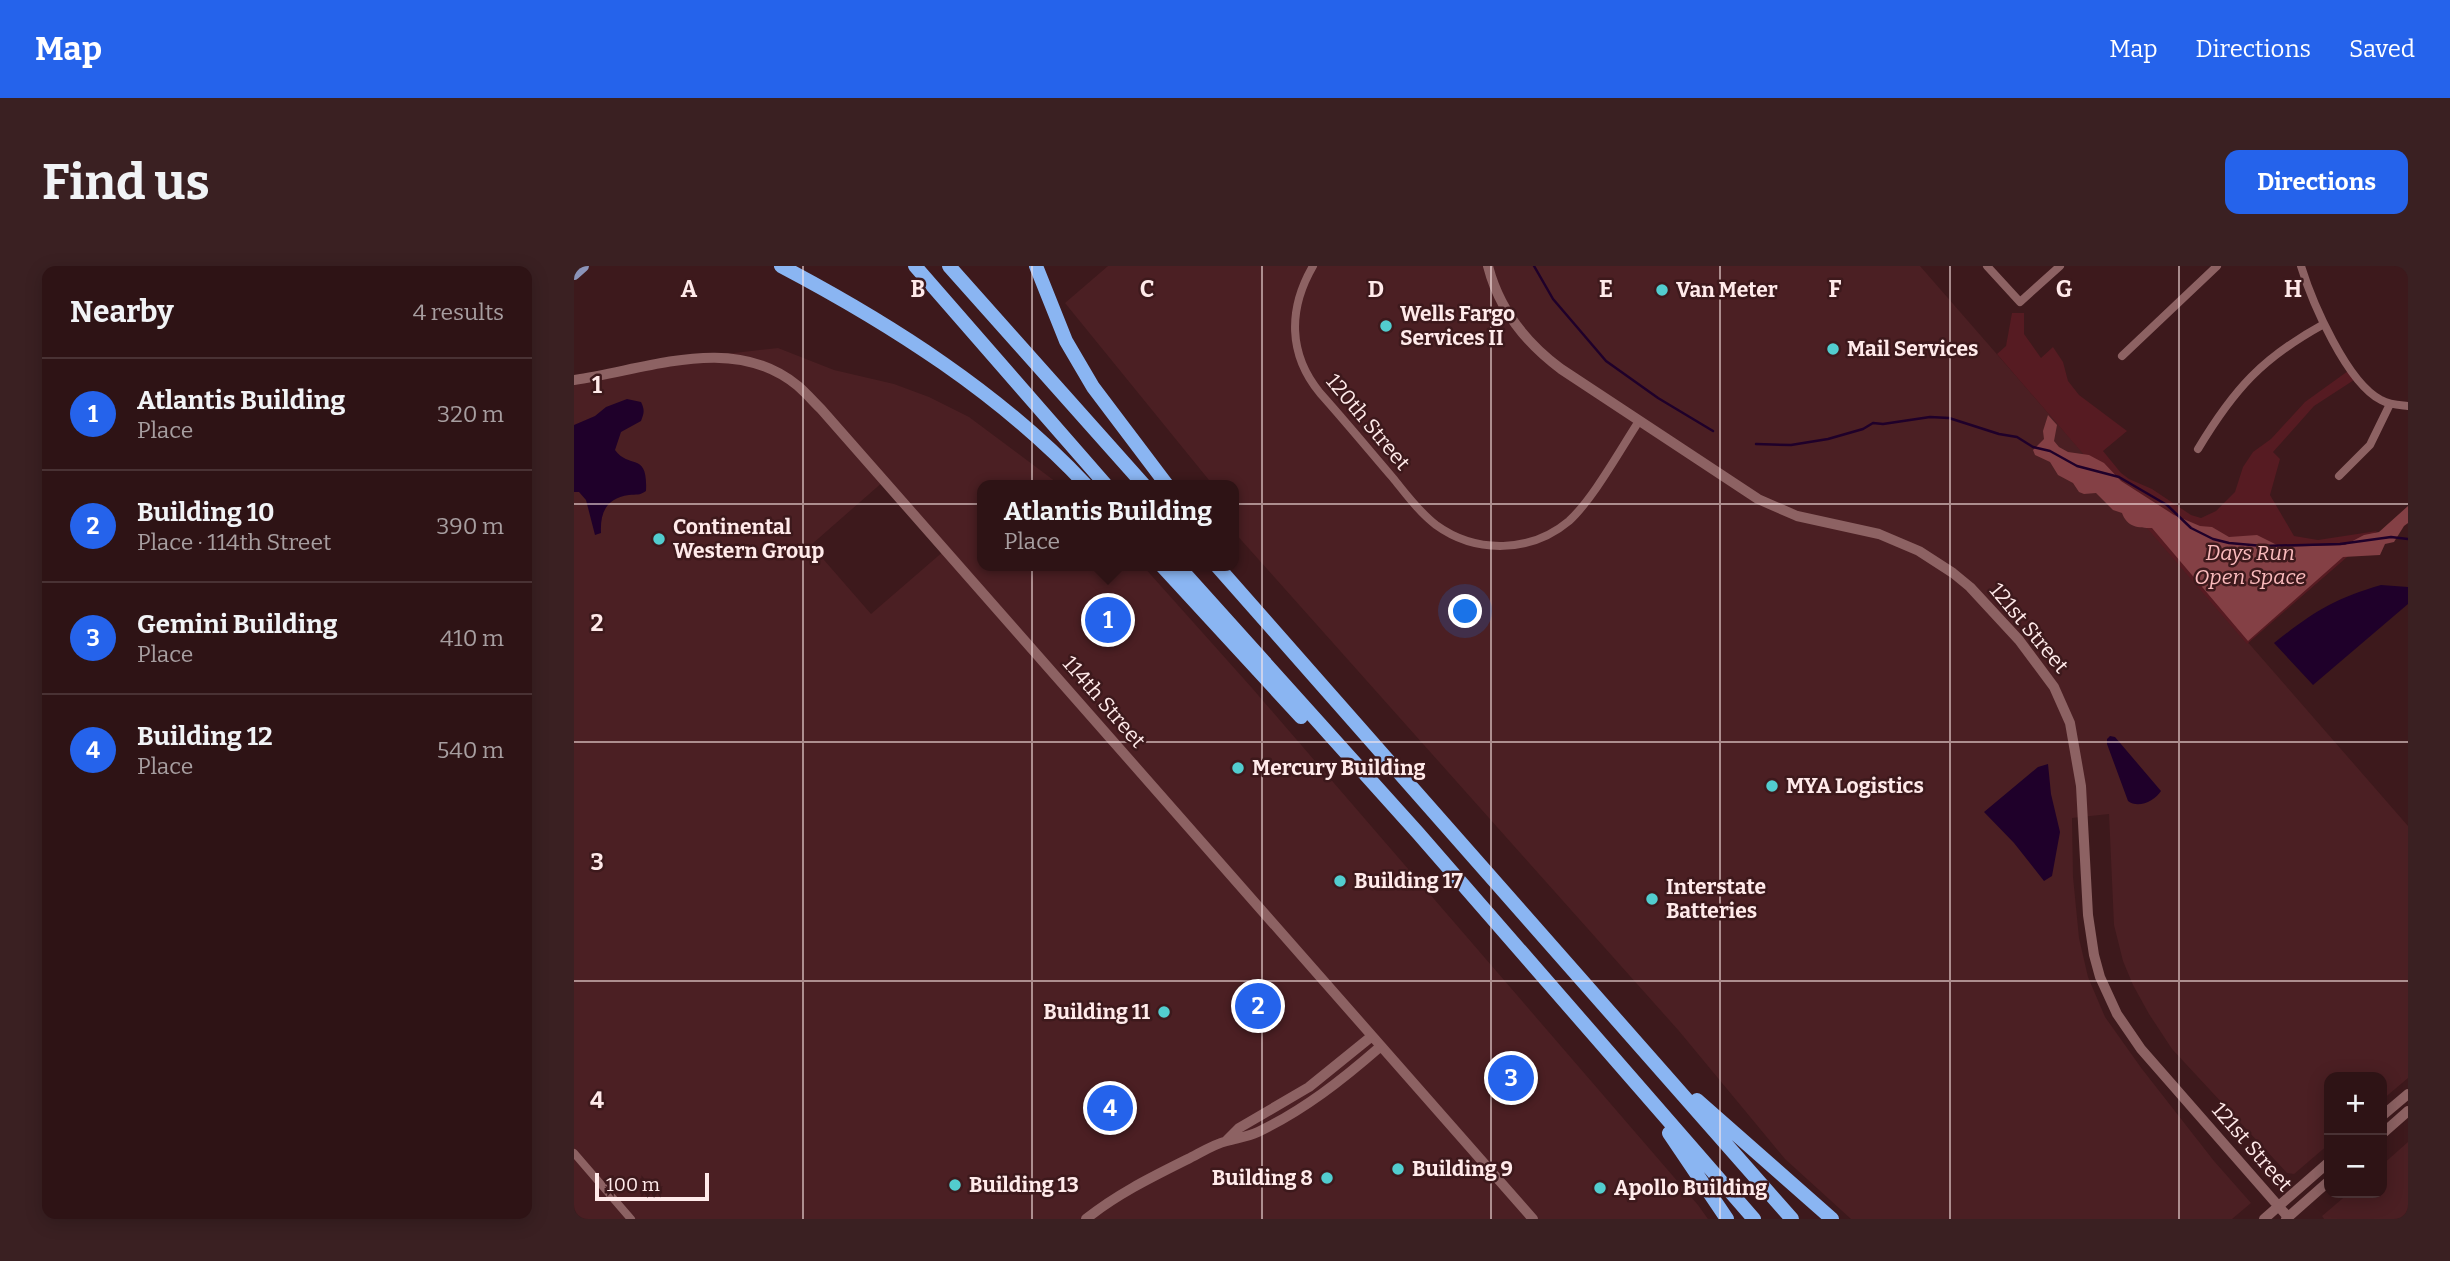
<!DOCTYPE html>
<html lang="en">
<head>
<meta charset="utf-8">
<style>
  body { margin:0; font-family:Bitter,serif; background:#3a2022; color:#f1f3f6 }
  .controls { position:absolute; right:21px; bottom:21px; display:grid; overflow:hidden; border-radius:14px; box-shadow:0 4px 18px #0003 }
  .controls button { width:63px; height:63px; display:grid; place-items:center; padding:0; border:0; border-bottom:2px solid #493234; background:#2e1315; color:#f1f3f6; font:35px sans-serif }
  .scale { position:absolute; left:21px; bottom:18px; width:114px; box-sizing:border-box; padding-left:7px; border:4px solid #ffeaea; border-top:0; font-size:19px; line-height:24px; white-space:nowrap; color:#ffeaea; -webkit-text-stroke:5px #3d191c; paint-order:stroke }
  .you { position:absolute; left:892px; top:346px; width:24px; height:24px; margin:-18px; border:5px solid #fff; border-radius:50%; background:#1a73e8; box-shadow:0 0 0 10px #1a73e833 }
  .badge { display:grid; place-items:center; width:46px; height:46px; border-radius:50%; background:#2563eb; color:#fff; font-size:23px; font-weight:700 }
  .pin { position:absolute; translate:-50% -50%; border:4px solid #fff; box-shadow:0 2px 7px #0006 }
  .popup { position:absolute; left:403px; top:214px; width:262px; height:91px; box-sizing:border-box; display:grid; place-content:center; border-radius:14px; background:#2e1315; filter:drop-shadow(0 2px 5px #0005); font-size:23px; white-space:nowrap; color:#a79ea0 }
  .popup b { font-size:26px; color:#f1f3f6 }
  .popup::after { content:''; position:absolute; left:50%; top:100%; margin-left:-14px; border:14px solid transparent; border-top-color:#2e1315 }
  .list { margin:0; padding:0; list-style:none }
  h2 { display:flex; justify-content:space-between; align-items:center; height:91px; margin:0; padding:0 28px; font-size:30px }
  h2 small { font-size:23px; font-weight:400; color:#a79ea0 }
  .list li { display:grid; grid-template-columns:46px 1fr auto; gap:21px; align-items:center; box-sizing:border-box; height:112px; padding:0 28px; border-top:2px solid #493234 }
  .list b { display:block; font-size:26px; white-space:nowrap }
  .list p { margin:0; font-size:23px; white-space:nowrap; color:#a79ea0 }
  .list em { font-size:23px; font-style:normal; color:#a79ea0 }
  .map { position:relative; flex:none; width:1834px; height:953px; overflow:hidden; border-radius:14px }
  header { display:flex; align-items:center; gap:42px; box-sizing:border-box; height:98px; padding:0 35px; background:#2563eb; color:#fff }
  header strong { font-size:33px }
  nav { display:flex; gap:38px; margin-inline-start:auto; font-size:24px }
  .intro { display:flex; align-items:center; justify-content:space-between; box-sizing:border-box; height:168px; padding:0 42px }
  h1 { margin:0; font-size:49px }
  .button { padding:18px 32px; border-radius:14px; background:#2563eb; color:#fff; font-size:24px; font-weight:700 }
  main { display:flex; gap:42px; padding:0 42px }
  aside { flex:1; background:#2e1315; border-radius:14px; box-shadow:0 4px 18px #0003 }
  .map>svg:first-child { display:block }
</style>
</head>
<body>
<header>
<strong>Map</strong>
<nav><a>Map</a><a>Directions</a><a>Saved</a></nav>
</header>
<div class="intro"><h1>Find us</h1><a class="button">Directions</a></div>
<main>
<aside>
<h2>Nearby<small>4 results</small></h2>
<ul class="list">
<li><span class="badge">1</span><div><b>Atlantis Building</b><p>Place</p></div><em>320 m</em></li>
<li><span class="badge">2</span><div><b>Building 10</b><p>Place · 114th Street</p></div><em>390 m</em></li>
<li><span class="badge">3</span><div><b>Gemini Building</b><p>Place</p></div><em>410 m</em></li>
<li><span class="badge">4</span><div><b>Building 12</b><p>Place</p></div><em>540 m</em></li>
</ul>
</aside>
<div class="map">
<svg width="1834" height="953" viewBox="0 0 1834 953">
  <rect width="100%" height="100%" fill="#3d191c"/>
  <path fill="#4b1f23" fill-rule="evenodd" d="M534,0h812l488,560v252l-26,22v-23h-53v67l-35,30 -7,-1 -115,-124 -23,-35 -16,-29 -10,-24 -9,-36 -5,-111 -37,4 1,59 6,61 9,39 17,40 37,52 72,92 37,42 -19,16h-381l-66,-60 -106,-128 -445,-499v-47h-21l-148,-182z
    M204,82l56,22 60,14 35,13 40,20 91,68h-78v81h161l109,122 446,517 10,14h-1134v-839l134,-24zM310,215l61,69 -74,64 -60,-69z
    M1834,876v77h-84l-2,-3 27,-23h33v-28z"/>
  <path fill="#561b22" d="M1438,47h12v21l17,24 12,-11 10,15 5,19 11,14 48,36 -24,20 18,22 8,6 23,10 39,26 10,3 15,-7 19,-19 8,-25 10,-15 18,-13 34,-37 43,-31 6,9 -40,26 -41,46 7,7 -10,36 24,41 24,4 59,-9 -130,113 -250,-290 9,-8z"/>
  <path fill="#844045" d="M1474,149l9,10 -3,16 5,6 9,5 21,3 15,8 17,18 53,34 26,11 12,1 17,10 28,-2 24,12 64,-2 19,-10 15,-3 29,-26v17l-4,3 -10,16 -9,2 -5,11 -37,2 -95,84 -96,-113c-14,0 -25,-1 -30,-15l-9,-3 -17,-17 -12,1 -5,-2 -6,-9 -15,-8 -8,-13 -15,-7 -2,-5 11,-11 -1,-8z"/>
  <path fill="#1f002a" d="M53,133l14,3c4,8 3,11 0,19l-20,11 -6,18c15,20 33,1 31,41 -7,5 -9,3 -17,4 -23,3 -29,18 -28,38l-6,2 -9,-35 -7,-8h-5v-67l21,-9 11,-9z
    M1807,319l27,2v17l-95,81 -39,-42c38,-30 59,-44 107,-58z
    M1536,470l5,1 46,54c-6,10 -23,18 -33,10l-21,-57v-5z
    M1474,498l3,30 9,38 -8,44 -8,5 -30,-38 -30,-31 54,-45z"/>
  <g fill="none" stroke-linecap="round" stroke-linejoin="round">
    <path stroke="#1f002a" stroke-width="2.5" d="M960,0l19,33 53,62 52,37 55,33
      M1182,178l35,1 37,-6 35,-10 10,-6 10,1 47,-7 19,1 50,16 18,3 16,10 17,4 27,15 42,11 48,28 24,23 22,11 16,4 34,3 77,-2 51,-7 17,2"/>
    <path stroke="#8d6263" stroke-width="8" d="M739,0c-25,43 -25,88 7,127 25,28 49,57 73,85 13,16 26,34 43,47 40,29 95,28 133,-4 24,-22 51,-71 70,-100
      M1413,0l33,36 40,-36
      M1727,0c11,36 46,117 80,134 9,5 18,5 27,6
      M1548,90l95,-90
      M1624,183c36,-60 64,-91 126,-125
      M1765,210l31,-31 20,-41
      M0,887l57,66"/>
    <path stroke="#8d6263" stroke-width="10" d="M914,0c11,43 38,77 73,103l197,130 39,17 82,18 40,17 34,22 17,14 49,53 35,47 16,36 11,63 7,129 6,40 6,22 17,37 24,35 147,168
      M0,114c73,-10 159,-48 224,6 8,7 15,15 23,23l712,810
      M1808,850l26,-22
      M1808,868l26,-23
      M653,874l12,-12 70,-41 63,-51
      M512,953c31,-25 66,-42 102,-60 12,-6 26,-15 39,-18 10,-3 20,-4 31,-9 46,-22 84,-52 123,-86
      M1690,953l65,-57
      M1712,953l43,-38"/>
    <path stroke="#8b94b9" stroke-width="12" d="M0,8l9,-8"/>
    <path stroke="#8ab5f2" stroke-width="14" d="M207,0c110,58 220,128 305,219
      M341,0l191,219
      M375,0l195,219
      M462,0l30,75 27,46 74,98
      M588,300l139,151
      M604,300l240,267 336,386
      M643,300l575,653
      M1123,834l135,119
      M1095,867l58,86"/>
  </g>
  <path fill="none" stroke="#ffeaea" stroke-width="2" stroke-opacity="0.55" d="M229,0v953M458,0v953M688,0v953M917,0v953M1146,0v953M1376,0v953M1605,0v953M0,238h1834M0,476h1834M0,715h1834"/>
  <g fill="#52cdcf" stroke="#3d191c" stroke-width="2.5">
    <circle cx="1088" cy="24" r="7"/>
    <circle cx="812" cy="60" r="7"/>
    <circle cx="1259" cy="83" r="7"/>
    <circle cx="85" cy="273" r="7"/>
    <circle cx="664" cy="502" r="7"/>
    <circle cx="1198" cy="520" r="7"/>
    <circle cx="766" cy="615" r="7"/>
    <circle cx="1078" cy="633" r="7"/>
    <circle cx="590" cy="746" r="7"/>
    <circle cx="824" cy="903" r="7"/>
    <circle cx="753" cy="912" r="7"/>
    <circle cx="381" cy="919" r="7"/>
    <circle cx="1026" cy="922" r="7"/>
  </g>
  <g text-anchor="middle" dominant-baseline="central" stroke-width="5" stroke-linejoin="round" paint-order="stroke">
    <g font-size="21" font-weight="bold" fill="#ffeaea" stroke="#3d191c" text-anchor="start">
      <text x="1102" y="24">Van Meter</text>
      <text x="826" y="48">Wells Fargo<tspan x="826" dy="24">Services II</tspan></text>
      <text x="1273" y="83">Mail Services</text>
      <text x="99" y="261">Continental<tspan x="99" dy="24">Western Group</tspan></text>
      <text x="678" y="502">Mercury Building</text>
      <text x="1212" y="520">MYA Logistics</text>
      <text x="780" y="615">Building 17</text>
      <text x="1092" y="621">Interstate<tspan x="1092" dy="24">Batteries</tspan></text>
      <text x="576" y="746" text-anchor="end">Building 11</text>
      <text x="838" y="903">Building 9</text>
      <text x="739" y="912" text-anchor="end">Building 8</text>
      <text x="395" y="919">Building 13</text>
      <text x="1040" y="922">Apollo Building</text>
    </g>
    <g font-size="21" fill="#ffeaea" stroke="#3d191c">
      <text transform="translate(794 156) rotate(50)">120th Street</text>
      <text transform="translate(1455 362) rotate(50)">121st Street</text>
      <text transform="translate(530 436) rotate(49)">114th Street</text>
      <text transform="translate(1678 881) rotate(49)">121st Street</text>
    </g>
    <g font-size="21" font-style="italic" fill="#fbbbbd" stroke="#3d191c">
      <text x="1676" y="287">Days Run<tspan x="1676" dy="24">Open Space</tspan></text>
    </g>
  </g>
  <g font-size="23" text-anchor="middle" font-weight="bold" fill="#ffeaea" stroke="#3d191c" stroke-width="5" stroke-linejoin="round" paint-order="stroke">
    <text x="115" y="31">A</text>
    <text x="344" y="31">B</text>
    <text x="573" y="31">C</text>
    <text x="802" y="31">D</text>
    <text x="1032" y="31">E</text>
    <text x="1261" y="31">F</text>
    <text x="1490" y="31">G</text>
    <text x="1719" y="31">H</text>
    <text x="23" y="127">1</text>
    <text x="23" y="365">2</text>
    <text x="23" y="604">3</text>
    <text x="23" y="842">4</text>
  </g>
</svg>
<div class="controls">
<button>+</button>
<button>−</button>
</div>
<div class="scale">100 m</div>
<div class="you"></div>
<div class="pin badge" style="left:534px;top:354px">1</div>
<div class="popup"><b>Atlantis Building</b>Place</div>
<div class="pin badge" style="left:684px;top:740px">2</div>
<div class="pin badge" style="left:937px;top:812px">3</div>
<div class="pin badge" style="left:536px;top:842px">4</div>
</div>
</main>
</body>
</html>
